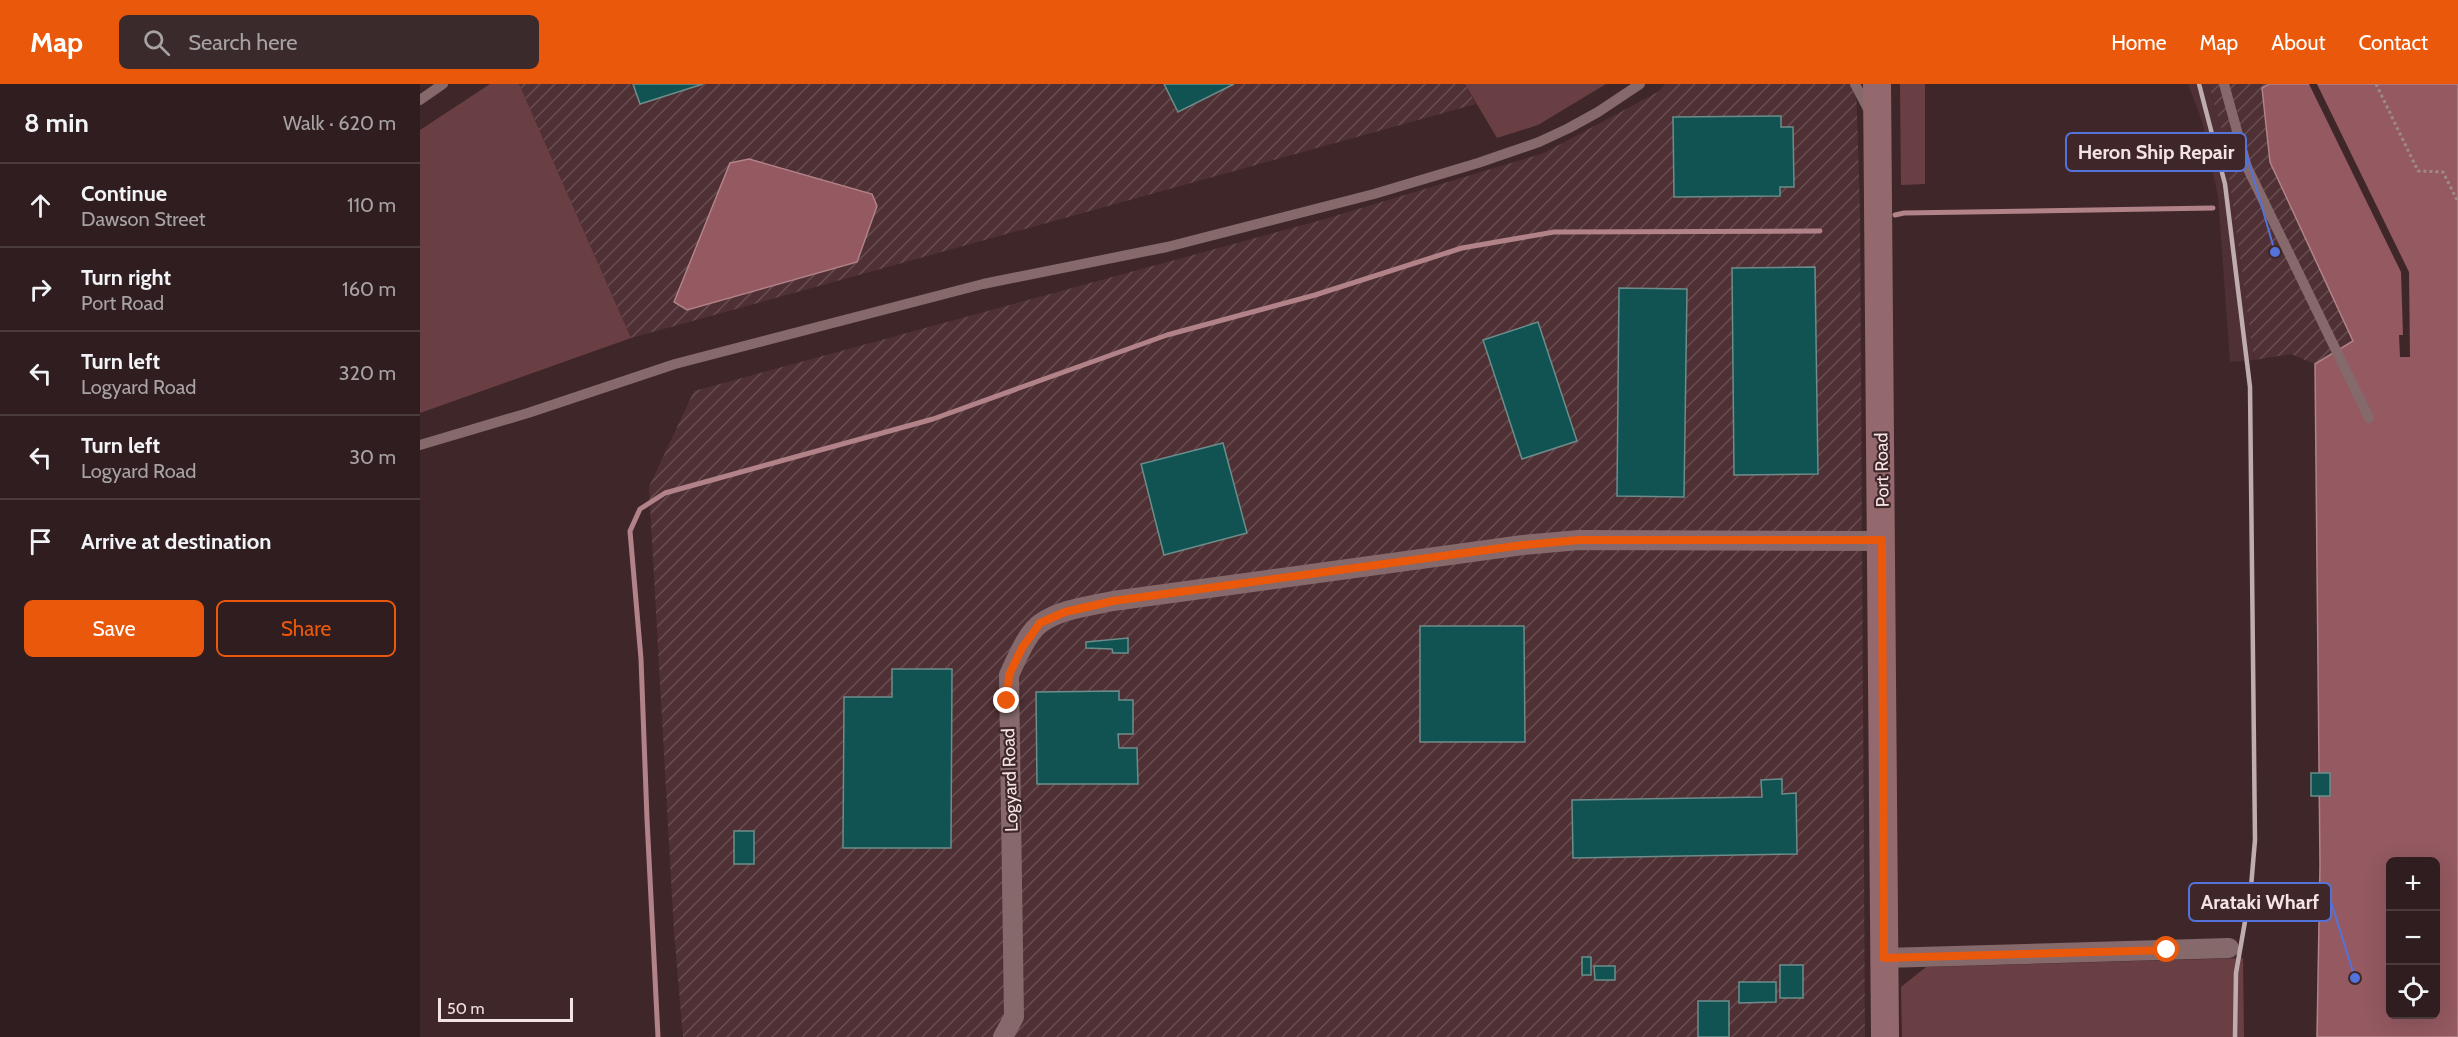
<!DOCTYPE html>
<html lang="en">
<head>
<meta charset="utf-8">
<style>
  body { margin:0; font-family:Cabin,sans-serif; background:#3b2a2c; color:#f1f3f6 }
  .controls { position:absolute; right:18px; bottom:18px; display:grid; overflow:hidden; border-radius:9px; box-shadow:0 6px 24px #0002 }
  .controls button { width:54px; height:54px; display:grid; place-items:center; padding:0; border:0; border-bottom:2px solid #4a3b3d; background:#2f1d1f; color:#f1f3f6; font:30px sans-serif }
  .scale { position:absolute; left:18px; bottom:15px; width:135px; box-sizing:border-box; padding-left:6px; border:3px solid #f4e3e4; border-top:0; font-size:16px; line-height:21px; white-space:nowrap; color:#f4e3e4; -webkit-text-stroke:4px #3f2729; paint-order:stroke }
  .stop { position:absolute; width:18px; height:18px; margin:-14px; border:4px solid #ea580c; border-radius:50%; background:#fff }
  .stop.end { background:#ea580c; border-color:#fff; box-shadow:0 2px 6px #0008 }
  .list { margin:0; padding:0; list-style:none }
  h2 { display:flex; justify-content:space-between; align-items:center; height:78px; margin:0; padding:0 24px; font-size:26px }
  h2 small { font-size:20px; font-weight:400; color:#a7a2a4 }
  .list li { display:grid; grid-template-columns:39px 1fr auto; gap:18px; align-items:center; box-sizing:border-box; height:84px; padding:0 24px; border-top:2px solid #4a3b3d }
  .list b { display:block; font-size:22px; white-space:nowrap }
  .list p { margin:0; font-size:20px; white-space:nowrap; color:#a7a2a4 }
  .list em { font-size:20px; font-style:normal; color:#a7a2a4 }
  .actions { display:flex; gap:12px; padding:18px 24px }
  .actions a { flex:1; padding:14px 0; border:2px solid #ea580c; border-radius:9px; text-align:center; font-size:21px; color:#ea580c }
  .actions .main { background:#ea580c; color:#fff }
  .icon { flex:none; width:33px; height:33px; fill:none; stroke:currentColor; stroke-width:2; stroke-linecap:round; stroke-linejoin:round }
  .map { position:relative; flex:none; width:2038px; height:953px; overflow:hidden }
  header { display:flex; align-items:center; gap:36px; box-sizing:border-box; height:84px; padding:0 30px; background:#ea580c; color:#fff }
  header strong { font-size:28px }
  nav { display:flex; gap:33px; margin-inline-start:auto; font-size:21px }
  .search { width:420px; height:54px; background:#3b2a2c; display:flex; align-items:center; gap:15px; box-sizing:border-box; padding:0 21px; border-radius:9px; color:#a7a2a4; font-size:22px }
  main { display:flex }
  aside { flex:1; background:#2f1d1f }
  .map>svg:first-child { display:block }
</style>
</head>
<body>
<header>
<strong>Map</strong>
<div class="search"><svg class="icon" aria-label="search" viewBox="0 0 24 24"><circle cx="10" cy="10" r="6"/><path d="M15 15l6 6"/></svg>Search here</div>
<nav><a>Home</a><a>Map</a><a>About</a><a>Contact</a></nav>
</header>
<main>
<aside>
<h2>8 min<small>Walk · 620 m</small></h2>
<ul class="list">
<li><svg class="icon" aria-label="ahead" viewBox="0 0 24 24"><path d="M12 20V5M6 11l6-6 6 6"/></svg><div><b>Continue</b><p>Dawson Street</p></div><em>110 m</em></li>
<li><svg class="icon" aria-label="right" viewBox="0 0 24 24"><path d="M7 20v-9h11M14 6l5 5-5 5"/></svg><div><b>Turn right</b><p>Port Road</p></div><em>160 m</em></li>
<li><svg class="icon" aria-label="left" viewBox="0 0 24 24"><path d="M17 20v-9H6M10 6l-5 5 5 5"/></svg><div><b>Turn left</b><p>Logyard Road</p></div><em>320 m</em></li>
<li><svg class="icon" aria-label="left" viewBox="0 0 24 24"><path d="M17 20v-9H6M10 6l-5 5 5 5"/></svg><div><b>Turn left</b><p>Logyard Road</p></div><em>30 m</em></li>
<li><svg class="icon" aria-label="arrive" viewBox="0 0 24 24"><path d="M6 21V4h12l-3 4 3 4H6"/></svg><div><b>Arrive at destination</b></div></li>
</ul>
<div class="actions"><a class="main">Save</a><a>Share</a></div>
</aside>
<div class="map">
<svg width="2038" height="953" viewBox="0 0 2038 953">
  <defs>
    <pattern id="industrial-furrows" width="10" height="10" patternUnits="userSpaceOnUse" patternTransform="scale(1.5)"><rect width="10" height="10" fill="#4f3034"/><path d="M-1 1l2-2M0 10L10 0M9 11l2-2" fill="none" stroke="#694e51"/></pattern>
  </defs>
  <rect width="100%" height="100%" fill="#3f2729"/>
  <path fill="#4f3034" d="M1768,0h20l15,49 31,227 -24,2 -12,-166 -16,-75z"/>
  <path fill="url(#industrial-furrows)" d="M99,0h946l11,20 -845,234z
    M1246,0h190l4,128 5,825h-1182l-9,-106 -25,-444 45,-96 631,-172 219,-66 114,-61z
    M1788,0h61l-7,4 8,74 83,179 -38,23 -24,-10 -37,6 -31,-227z"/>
  <path fill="#6a3f44" d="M70,0h29l112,254 -211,75v-283z
    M1045,0h141l-68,41 -41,13z
    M1480,0h25v100l-24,1z
    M1823,874l1,79h-342l-1,-50 25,-20z"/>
  <path fill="#945961" stroke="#b18288" stroke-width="1.5" fill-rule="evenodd" d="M1849,0h189v953h-141l3,-172 -5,-501 38,-23 -83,-179 -8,-74zM1970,778h46v152h-46z
    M329,75l123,35 5,12 -20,56 -170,48 -13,-8 56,-139z"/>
  <path fill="#3f2729" d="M1889,0h8l92,188 1,85h-10l-1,-22h4l-2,-63z"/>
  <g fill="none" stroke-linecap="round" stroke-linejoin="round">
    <path stroke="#b18288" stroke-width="5" d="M1475,131l9,-2 309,-5
      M238,953l-11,-218 -6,-160 -11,-128 10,-22 25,-16 268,-74 234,-84 148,-40 147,-47 92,-16 266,-1"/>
  </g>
  <path fill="#115352" stroke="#6c8d8b" stroke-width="1.5" d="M213,0h70l-63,20z
    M744,0h70l-56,28z
    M1361,32v11h12l1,60h-14v9l-106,1 -1,-80z
    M1395,183l3,207 -84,1 -2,-207z
    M1199,204l68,1 -3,208 -67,-1z
    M1118,238l39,119 -55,18 -39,-119z
    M803,359l24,90 -83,22 -23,-91z
    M1000,542h104l1,116h-105z
    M708,554v15h-15l-1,-4 -26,-1v-6z
    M472,585h60l-1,179h-108l1,-151h48z
    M699,607v9h14v34h-15l1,14h18l1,36h-101l-1,-92z
    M1891,689h19v23h-19z
    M1362,695v15l14,-1 1,61 -224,4 -1,-58 190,-3 -1,-17z
    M314,747h20v33h-20z
    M1162,873h9v18h-9z
    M1360,881h23v33h-23z
    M1174,882h21v14h-20z
    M1319,898h37v20l-37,1z
    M1278,917h31v36h-31z"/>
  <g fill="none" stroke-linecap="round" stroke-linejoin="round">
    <path stroke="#9e8a8b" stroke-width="3" stroke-dasharray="3 3" stroke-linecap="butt" d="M1956,0l42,87 25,1 15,30"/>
    <path stroke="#85696b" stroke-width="10" d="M1435,0l13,25
      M1804,0l23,83 122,251
      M0,16l23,-16
      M0,361l108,-32 147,-49 308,-80 184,-37 207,-53 104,-31 61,-21 30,-14 29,-16 42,-28"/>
    <path stroke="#85696b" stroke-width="20" d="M1464,874l345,-10
      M583,953l11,-20 -5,-342c7,-15 18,-43 32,-52 19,-14 50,-17 72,-22l410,-56 56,-5 303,1"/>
    <path stroke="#94696d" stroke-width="28" d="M1457,0l8,953"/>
    <path stroke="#bfacae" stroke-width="4.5" d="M1779,0l26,100 25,203 5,453 -4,47 -15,86 -1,64"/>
  </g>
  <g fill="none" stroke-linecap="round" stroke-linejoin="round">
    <path stroke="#ea580c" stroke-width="8" d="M587,617l2,-26 13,-27 18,-25 25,-11 48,-11 410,-56 56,-5h303l2,418 283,-8"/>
  </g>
  <g text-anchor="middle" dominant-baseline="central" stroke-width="4.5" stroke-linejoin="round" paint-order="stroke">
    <g font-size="18" fill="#f4e3e4" stroke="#3f2729">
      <text transform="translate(1462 386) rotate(-91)">Port Road</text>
      <text transform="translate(590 696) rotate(-92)">Logyard Road</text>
    </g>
  </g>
  <path fill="none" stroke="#5373db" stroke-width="2" d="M1855 168L1826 68M1935 894L1911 818"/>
  <g fill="#5373db" stroke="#3f2729" stroke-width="2">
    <circle cx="1855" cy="168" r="6"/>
    <circle cx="1935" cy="894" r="6"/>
  </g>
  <g fill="#3f2729" stroke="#5373db" stroke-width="2">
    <rect x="1646" y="49" width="180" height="38" rx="6"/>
    <rect x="1769" y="799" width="142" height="38" rx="6"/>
  </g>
  <g font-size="20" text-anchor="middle" font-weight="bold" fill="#f4e3e4">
    <text x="1736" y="75">Heron Ship Repair</text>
    <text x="1840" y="825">Arataki Wharf</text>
  </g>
</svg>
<div class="controls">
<button>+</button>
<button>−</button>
<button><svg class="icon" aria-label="locate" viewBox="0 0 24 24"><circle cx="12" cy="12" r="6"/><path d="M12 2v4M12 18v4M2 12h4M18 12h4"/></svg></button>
</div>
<div class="scale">50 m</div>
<div class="stop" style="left:1747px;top:866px"></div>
<div class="stop end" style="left:587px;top:617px"></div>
</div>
</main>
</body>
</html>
